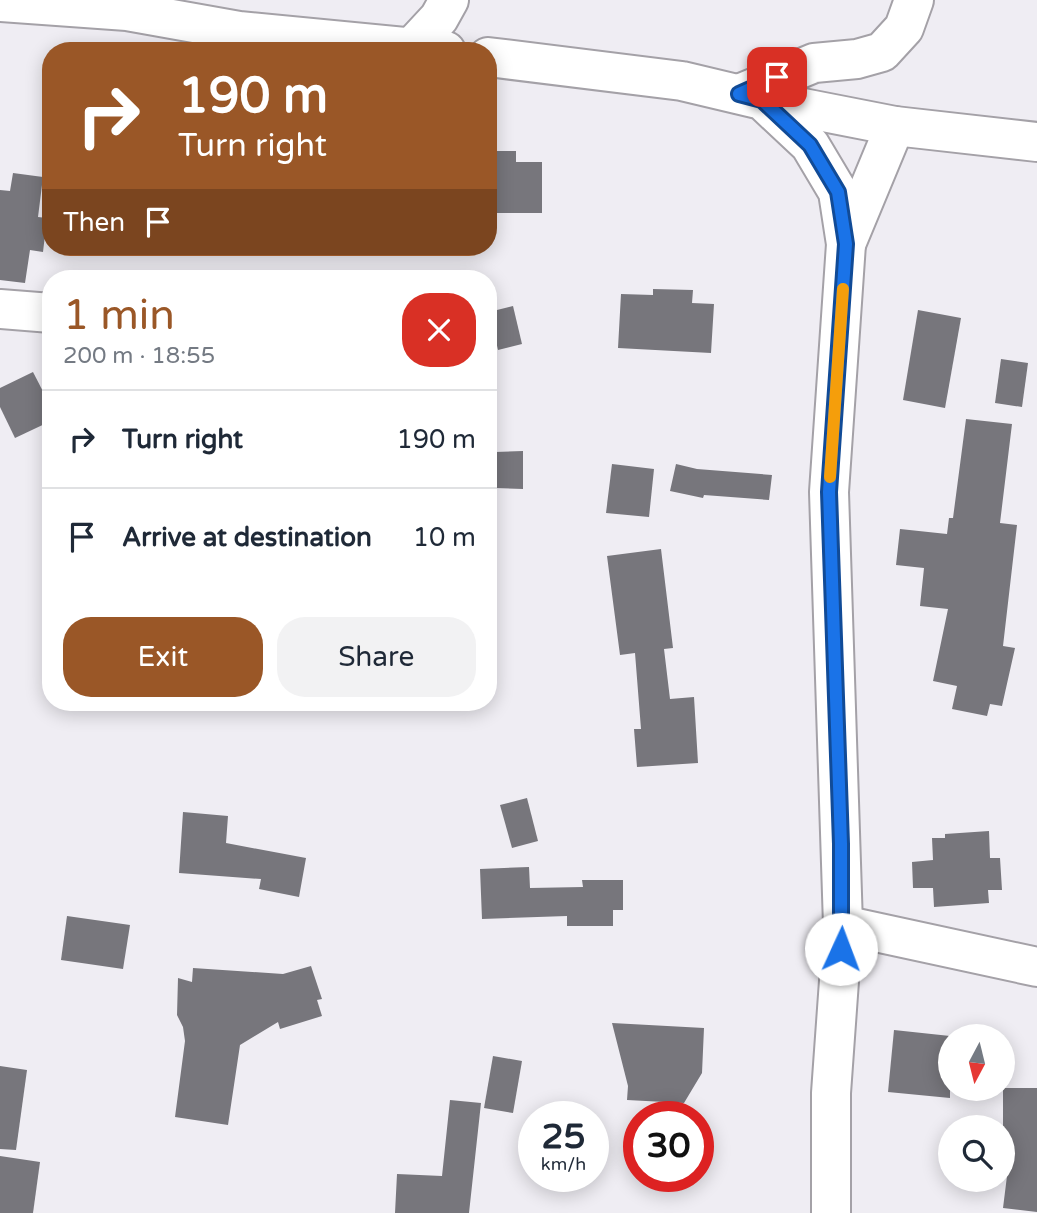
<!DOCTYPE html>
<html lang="en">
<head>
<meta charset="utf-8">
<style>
  body { margin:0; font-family:"Varela Round",sans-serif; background:#f2f2f3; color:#1f2937; height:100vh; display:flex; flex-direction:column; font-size:26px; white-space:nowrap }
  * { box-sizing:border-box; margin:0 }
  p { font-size:23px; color:#747a83 }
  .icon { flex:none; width:38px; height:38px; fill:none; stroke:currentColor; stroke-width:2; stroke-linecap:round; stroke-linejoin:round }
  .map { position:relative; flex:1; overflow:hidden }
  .panel { position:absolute; left:42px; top:270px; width:455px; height:441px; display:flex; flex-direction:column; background:#fff; border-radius:28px; box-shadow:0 4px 18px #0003 }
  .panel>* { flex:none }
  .banner { position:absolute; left:42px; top:42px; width:455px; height:214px; border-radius:28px; box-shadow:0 4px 18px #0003; background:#9a5727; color:#fff; overflow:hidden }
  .needle { width:46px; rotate:187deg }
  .fabs { position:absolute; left:938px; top:1024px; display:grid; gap:14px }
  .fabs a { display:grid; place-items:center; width:77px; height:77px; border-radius:50%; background:#fff; box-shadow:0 4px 18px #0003; font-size:35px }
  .speed { position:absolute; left:518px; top:1101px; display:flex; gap:14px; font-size:35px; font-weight:700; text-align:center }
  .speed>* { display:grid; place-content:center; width:91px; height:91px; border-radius:50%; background:#fff; box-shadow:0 4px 18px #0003; line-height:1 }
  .speed small { font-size:18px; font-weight:400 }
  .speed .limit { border:10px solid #d22; background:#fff; color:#111 }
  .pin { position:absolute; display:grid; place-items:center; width:60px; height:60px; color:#fff; margin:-30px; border-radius:14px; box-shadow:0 4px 10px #0006 }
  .me { position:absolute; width:77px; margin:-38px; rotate:2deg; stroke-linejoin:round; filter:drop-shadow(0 0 5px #0008) }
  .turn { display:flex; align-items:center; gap:24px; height:147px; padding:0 21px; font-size:32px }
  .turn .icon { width:91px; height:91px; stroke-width:2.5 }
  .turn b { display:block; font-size:49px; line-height:60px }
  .then { display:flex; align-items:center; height:66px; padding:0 21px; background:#0003; gap:14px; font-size:26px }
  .round { display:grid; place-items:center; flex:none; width:74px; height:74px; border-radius:28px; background:#f2f2f3 }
  .headline { display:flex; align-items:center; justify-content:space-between; height:119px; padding:0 21px }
  h1 { font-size:42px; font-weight:600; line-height:52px; color:#9a5727 }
  .action { display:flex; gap:14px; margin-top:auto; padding:14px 21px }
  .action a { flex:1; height:80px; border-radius:28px; background:#9a5727; color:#fff; font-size:28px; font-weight:600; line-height:80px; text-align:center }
  .action a+a { background:#f2f2f3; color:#1f2937 }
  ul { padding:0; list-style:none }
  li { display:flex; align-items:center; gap:21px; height:98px; padding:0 21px; border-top:2px solid #e0e1e3 }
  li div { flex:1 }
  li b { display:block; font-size:26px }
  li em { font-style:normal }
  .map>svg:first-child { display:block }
  .building { fill:#77767c }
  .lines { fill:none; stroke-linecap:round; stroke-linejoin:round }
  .minor-casing { stroke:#a4a1a7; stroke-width:42 }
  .minor { stroke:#fff; stroke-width:38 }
  .route-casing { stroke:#114b97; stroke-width:18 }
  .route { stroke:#1a73e8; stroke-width:12 }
  .slow { stroke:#f59e0b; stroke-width:12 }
</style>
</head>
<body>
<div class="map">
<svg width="1037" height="1213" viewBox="0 0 1037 1213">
  <rect width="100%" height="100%" fill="#efedf3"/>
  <g class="building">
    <polygon points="488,151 516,151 516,162 542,162 542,213 488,213"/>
    <polygon points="13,173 43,177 38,217 47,218 43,252 30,250 25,283 0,280 0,190 10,191"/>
    <polygon points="653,289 693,290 692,303 714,304 711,353 618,348 621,294 653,295"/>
    <polygon points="513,306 522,344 498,350 489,312"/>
    <polygon points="918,310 961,318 945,408 903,400"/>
    <polygon points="1001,359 1028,363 1022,407 995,403"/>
    <polygon points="33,372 51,407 51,421 15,438 0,407 0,388"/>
    <polygon points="966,419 1012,424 1000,523 1017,525 1003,646 1015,648 1002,706 990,704 987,716 952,709 957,686 933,681 948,609 920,606 924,568 896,565 900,529 947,534 949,518 953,518"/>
    <polygon points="523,451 523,489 495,488 495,452"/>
    <polygon points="612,464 654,469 649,517 606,513"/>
    <polygon points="676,464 697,469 772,475 769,500 704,495 703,498 670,491"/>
    <polygon points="661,549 673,648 664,649 670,699 694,697 698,763 637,767 634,729 641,729 635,653 620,655 607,556"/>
    <polygon points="527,798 538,841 512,848 500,805"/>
    <polygon points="183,812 228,816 226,843 306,858 299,897 259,889 261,879 179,873"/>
    <polygon points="989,831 990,858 1000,858 1002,890 988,890 989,903 934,907 933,888 913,888 912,862 933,860 932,838 945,838 945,834"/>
    <polygon points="529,867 530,888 583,887 582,880 623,880 623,910 613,910 613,926 567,926 567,916 482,919 480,869"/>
    <polygon points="67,916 130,925 123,969 61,960"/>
    <polygon points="311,966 322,999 317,1000 322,1016 280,1029 278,1022 240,1045 228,1125 175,1117 185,1041 183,1027 177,1015 178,978 192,982 193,968 283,974"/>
    <polygon points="612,1023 704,1028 702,1073 684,1103 627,1100 628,1086"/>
    <polygon points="894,1030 950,1036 950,1098 888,1092"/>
    <polygon points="493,1056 522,1061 513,1113 484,1108"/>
    <polygon points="0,1066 27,1070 16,1150 0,1149"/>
    <polygon points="1003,1088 1037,1088 1037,1212 1003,1208 1007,1176 1003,1175"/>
    <polygon points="450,1100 481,1103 469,1213 395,1213 397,1174 442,1176"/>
    <polygon points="0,1156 40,1162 33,1213 0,1213"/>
  </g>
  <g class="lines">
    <g class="minor-casing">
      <g id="minor">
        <polyline points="0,2 127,11 239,31 446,51"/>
        <polyline points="413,46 439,18 449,0"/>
        <polyline points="488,57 682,81 762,100 810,145 838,192 846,244 829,492 843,925 831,1093 831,1213"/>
        <polyline points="739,94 814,63 857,59 882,52 904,28 914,0"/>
        <polyline points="762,100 895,126 1037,142"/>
        <polyline points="846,244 895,126"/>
        <polyline points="0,309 51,313"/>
        <polyline points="843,925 1037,967"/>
      </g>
    </g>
    <use href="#minor" class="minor"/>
  </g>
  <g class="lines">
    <g class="route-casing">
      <polyline id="route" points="777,77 739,94 762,100 810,145 838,192 846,244 829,492 841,844 841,949"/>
    </g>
    <use href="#route" class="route"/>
    <polyline class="slow" points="830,477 843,289"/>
  </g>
</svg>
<div class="fabs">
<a><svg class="needle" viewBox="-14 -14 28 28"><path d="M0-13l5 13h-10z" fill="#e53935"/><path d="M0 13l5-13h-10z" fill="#747a83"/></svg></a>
<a><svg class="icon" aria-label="search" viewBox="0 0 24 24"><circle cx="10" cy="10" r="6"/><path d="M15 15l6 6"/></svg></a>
</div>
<div class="speed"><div>25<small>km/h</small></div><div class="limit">30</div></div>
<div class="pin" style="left:777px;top:77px;background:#d93025"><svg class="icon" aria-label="arrive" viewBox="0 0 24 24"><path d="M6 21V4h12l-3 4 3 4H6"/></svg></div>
<svg class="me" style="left:841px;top:949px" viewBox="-20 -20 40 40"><circle r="19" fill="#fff"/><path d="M0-13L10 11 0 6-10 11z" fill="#1a73e8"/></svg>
<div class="banner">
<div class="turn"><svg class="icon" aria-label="right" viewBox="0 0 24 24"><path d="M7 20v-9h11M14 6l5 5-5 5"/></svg><div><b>190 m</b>Turn right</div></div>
<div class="then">Then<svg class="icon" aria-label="arrive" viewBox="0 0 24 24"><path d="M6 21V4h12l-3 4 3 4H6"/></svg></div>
</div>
<section class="panel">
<div class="headline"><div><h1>1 min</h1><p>200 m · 18:55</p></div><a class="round" style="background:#d93025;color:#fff"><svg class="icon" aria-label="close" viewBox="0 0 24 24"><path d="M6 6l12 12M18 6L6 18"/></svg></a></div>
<ul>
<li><svg class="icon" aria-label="right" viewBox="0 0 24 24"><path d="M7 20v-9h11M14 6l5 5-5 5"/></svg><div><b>Turn right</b></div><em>190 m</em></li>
<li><svg class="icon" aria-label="arrive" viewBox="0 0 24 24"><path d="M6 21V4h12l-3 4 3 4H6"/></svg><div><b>Arrive at destination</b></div><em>10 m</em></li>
</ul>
<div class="action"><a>Exit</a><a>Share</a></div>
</section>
</div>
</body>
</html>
